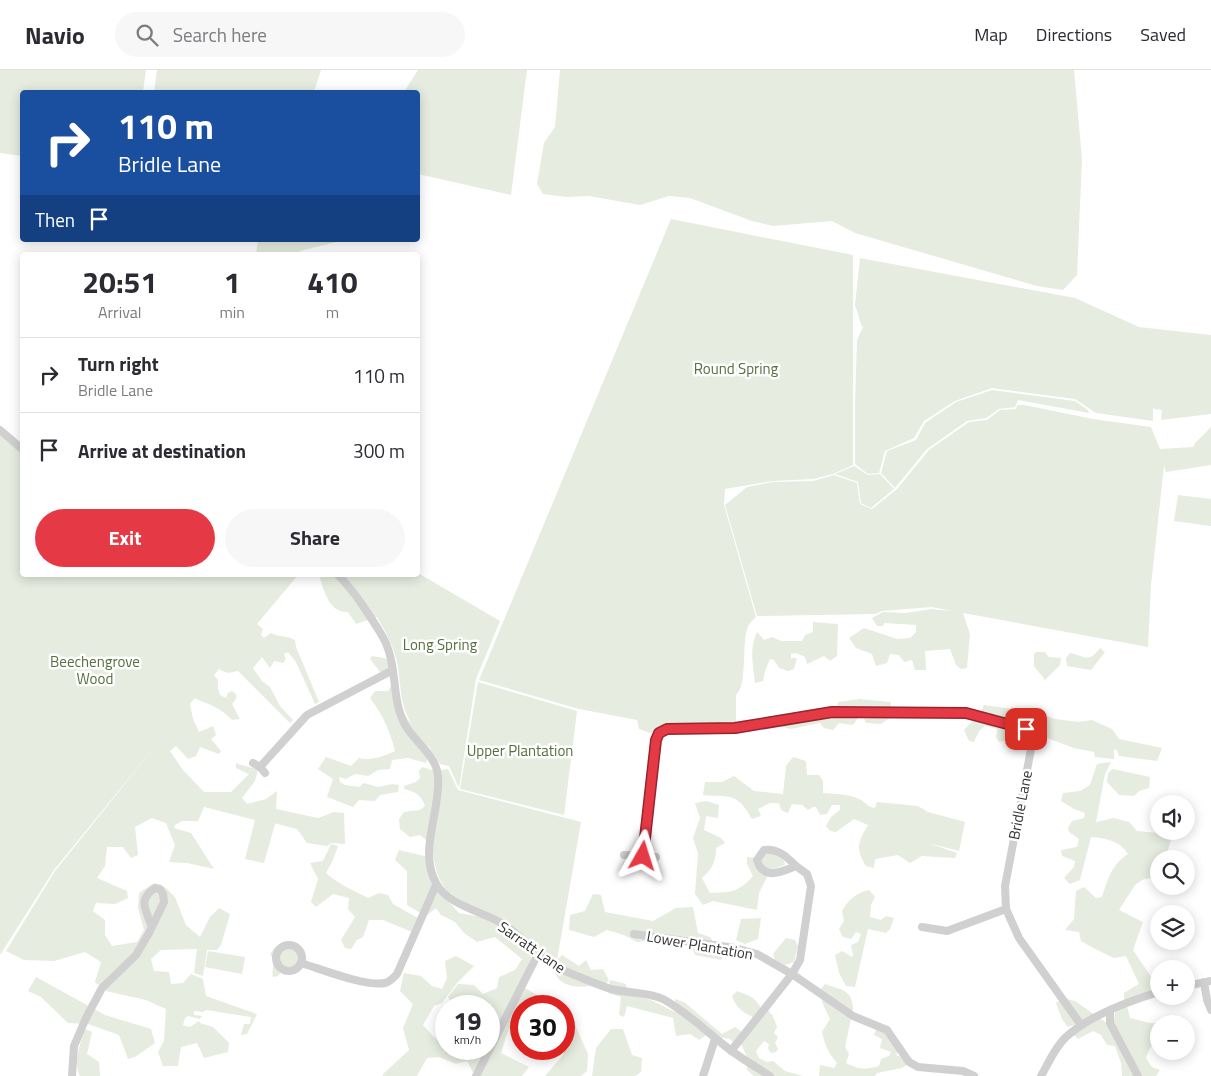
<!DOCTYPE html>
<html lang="en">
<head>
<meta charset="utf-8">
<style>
  body { margin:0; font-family:"Titillium Web",sans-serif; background:#f7f7f7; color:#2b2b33; height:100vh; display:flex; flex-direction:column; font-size:19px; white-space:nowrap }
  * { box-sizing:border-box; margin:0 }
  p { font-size:16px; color:#7c7c81 }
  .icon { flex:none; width:28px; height:28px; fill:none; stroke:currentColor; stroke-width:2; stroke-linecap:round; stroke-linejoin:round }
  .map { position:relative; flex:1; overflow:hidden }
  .details { position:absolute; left:20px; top:182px; width:400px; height:325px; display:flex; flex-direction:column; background:#fff; border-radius:5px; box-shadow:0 2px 12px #0003 }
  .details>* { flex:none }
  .guide { position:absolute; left:20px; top:20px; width:400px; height:152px; border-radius:5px; box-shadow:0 2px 12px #0003; background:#1a4fa0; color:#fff; overflow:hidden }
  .buttons { position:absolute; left:1150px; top:725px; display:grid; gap:10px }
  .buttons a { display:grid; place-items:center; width:45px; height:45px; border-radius:50%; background:#fff; box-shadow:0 2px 12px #0003; font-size:25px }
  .speed { position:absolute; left:435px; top:925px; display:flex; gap:10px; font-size:25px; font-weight:700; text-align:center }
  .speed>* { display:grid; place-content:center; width:65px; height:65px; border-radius:50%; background:#fff; box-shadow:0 2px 12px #0003; line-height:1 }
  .speed small { font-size:12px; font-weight:400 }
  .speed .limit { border:8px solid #d22; background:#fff; color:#111 }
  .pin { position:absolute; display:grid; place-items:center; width:42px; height:42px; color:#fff; margin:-21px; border-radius:10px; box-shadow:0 2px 8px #0006 }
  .me { position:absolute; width:55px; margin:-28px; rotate:6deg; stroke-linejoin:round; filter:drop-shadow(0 0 4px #0008) }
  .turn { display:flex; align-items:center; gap:18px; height:105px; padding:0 15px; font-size:22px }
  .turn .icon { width:65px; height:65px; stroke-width:2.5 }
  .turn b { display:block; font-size:35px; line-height:42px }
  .then { display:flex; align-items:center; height:48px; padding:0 15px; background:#0003; gap:10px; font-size:19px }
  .eta { display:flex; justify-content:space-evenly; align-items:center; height:85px; text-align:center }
  .eta b { font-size:30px; font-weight:700; line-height:35px }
  .primary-button { display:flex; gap:10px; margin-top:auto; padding:10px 15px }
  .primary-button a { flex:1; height:58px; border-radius:30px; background:#e63946; color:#fff; font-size:20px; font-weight:700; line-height:58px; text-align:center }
  .primary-button a+a { background:#f7f7f7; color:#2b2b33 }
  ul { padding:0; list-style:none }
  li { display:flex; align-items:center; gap:15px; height:75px; padding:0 15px; border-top:1px solid #e1e1e2 }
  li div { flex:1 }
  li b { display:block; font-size:19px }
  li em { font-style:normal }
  header { display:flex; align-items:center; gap:30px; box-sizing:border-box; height:70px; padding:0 25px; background:#fff; border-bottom:1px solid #e1e1e2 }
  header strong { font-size:24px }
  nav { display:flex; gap:28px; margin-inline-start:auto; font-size:18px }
  .search { width:350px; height:45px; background:#f7f7f7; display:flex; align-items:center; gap:12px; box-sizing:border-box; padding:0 18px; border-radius:28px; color:#7c7c81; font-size:19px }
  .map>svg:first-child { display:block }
  .green { fill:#e6ecdf }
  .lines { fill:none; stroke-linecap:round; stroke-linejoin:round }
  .minor { stroke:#d0d0d0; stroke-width:8 }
  .route-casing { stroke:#96252e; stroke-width:12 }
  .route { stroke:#e63946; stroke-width:9 }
  .labels { text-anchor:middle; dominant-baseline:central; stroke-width:5; stroke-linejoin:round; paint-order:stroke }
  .park-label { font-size:15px; fill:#56703f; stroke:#fff }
  .street-label { font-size:15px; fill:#333; stroke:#fff }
</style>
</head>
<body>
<header>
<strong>Navio</strong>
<div class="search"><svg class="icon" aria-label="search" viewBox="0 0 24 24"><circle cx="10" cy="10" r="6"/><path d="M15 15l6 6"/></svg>Search here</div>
<nav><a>Map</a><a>Directions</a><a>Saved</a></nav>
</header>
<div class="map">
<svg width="1211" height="1006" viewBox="0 0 1211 1006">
  <rect width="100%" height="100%" fill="#fff"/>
  <g class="green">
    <polygon points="0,0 146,0 143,22 22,22 22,86 0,83"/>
    <polygon points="157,0 321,0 314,22 154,22"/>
    <polygon points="418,0 527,0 511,125 418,104 418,22 404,22"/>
    <polygon points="560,0 1074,0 1082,89 1077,205 1063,220 1037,216 855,163 832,151 773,156 752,151 690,128 669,126 640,135 589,126 566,127 543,124 537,114 544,73 555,57"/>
    <path d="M671 149 853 185V395L833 404 813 409 773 411 725 419 724 435 756 547C754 549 750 553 748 556 741 573 748 615 736 625V655L734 657H719L714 655 698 661 687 655H676L673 661 663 664 657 660 650 663 639 659 637 650 579 639 479 610Z"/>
    <polygon points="258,170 344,170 300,181 299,185 256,185"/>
    <polygon points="860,188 1075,228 1139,257 1211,265 1211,344 1161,350 1162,340 1154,339 1153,337 1153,351 1096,343 1075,329 992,318 955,331 924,351 914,368 885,381 879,403 868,404 855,394 855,334 857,270 863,257 866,255 862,257 855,235"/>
    <polygon points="992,320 1075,331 1088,340 1089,343 1018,330 1015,337 999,339 986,348 967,351 927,379 895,418 881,403 887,381 916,370 925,353 956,332"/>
    <polygon points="1017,335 1024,335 1093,349 1151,357 1160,379 1193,377 1196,372 1211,357 1211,395 1166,402 1160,382 1164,396 1151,515 1148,577 963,543 970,564 967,598 961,599 956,595 950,579 925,581 926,600 915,600 912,590 904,592 899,585 890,584 887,593 876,596 872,584 856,578 849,568 864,558 897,569 910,568 916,562 916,555 884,553 883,556 877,556 872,548 883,542 906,543 931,539 952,541 932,537 882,541 875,544 757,546 725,435 747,417 773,412 813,411 834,405 857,413 860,434 872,439 897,419 929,380 969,352 987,350 1000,340 1016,339"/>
    <path d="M0 357 22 376V505H298L257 554 263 559 261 565 264 568 271 563C279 567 288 566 295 570L296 577 319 632 315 634 296 592 288 582 284 584 286 589 283 593 274 591 270 598 262 587 253 598 262 611 270 617 280 636 293 650 290 653 238 601 228 603 220 600V598L214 605 218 610V618L220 625 226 628 228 623 232 621 236 624V629L232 634 240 649 232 650C220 637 211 636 195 628L190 634 193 649 199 662 213 656 216 665 211 669 221 681 219 684 200 677 196 686 188 689 176 676 170 681 183 700 204 722H231L249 704 236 698V693C244 697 250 696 258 700L255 711 242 728 247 734 266 729 277 721 276 739 318 748 334 742 344 743 345 774 331 773 327 776 307 773 297 759 273 753 275 754 264 793 245 789 255 750 204 737 198 751H182L175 755 174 758 191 763 214 799 187 793 169 792 175 775 166 753 152 748 135 757 138 785 131 788 123 777H107L105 796 97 808 127 821 128 828 115 834 96 833 93 841 105 850V865L112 876 137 872 144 860 138 838 139 823 154 813 166 818 175 827 186 855 200 867 210 847 219 838 230 844 221 875 217 880H207L203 906 194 903 197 879 161 880 151 889 154 901 169 902 171 914 183 913 191 904 203 909 206 926 257 944 247 964 241 965 244 954H250L251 947 206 940 203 942 194 941V945L202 946 200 949 188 946 185 948 183 955 190 957 199 951 200 953 213 957 229 973 228 982 204 988 197 973 181 977 178 996H163L158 982 164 971 166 939 146 930 106 921 95 912 101 892 85 882 54 891 24 890 6 881 55 801 164 665 54 800 0 885Z"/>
    <polygon points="854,396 868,405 880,404 894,419 871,438 861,433 858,412 835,404"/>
    <polygon points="1178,425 1211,429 1211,456 1174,451"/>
    <path d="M418 503 500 551 476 609 459 718 449 696 440 694 430 678 420 668 430 680 426 693 408 688 392 690 390 699 378 700 368 706 355 704 346 709 339 707 340 712 345 715 359 717 364 713 378 717 392 714 399 715 398 722 380 725 375 731 359 730 353 737 327 727 333 709 318 699 326 687 351 696 359 688C372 691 384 686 395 681 390 661 383 645 370 628L375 621H388L393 612 391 605 381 603 370 589 372 586 384 588 395 594C397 612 398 640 411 653 400 635 401 617 398 597 395 578 386 563 377 547L356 554 348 542C330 543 324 522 320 508L322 505H418Z"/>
    <path d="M813 552 838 554 837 586 830 591 824 586 807 594 805 587 796 583 791 584V588H797L794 599 788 601 779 598 774 590 770 589 765 601 763 611 755 613C753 595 749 578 757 562L764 570 772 567 781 571H802L805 565 813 562Z"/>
    <path d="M1100 578 1105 582 1091 600 1067 596 1066 588 1070 583C1086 587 1089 593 1100 578Z"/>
    <polygon points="1036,582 1045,582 1049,587 1061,588 1060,595 1045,610 1034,596 1034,584"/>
    <polygon points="478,612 577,641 564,745 460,719"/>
    <polygon points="859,629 891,632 891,647 881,654 866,653 863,647 858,648 853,655 839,653 833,660 824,658 820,653 791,659 778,656 786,647 835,645 838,632"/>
    <path d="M984 635 1019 640 1023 649C1018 663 1014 670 999 672L996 667 997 659 985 656 979 661 974 672 969 671 964 660 980 644Z"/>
    <polygon points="1039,644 1056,649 1078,652 1092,650 1112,659 1119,669 1162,678 1157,691 1119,686 1117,680 1114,680 1114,689 1095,687 1094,682 1074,678 1047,668 1041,674 1037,674 1027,657 1029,645"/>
    <path d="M793 687 806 691 807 705H819L823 711V723C835 724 851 724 861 730 867 734 868 737 875 738L877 732 918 736 928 742 965 752 959 781 928 773 957 783 955 788 922 786 910 793 898 785 875 789 874 798 866 796C855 778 858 772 868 755L854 749 836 762 830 761 826 756 831 747 840 740V735H832L827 744 820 745 816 737H813L808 740 802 735 792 734 788 743 781 740 779 733H770L758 739 761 746 752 749C736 721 731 728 703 725L705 712H722L734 706 754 721 783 724 786 696Z"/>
    <path d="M1111 692 1105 704 1096 752 1114 748 1129 752 1137 761 1167 764 1171 770 1166 787 1159 789V807L1144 809 1135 815 1119 840 1143 852 1133 880 1154 911 1159 915V926L1145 928 1134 934 1129 935 1124 930V923L1139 914 1126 886 1114 888 1095 879 1081 871 1079 862 1065 860 1074 849 1076 821 1084 817 1096 828 1102 827C1108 809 1111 795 1128 784 1120 771 1106 768 1091 767L1080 810 1070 814 1064 808 1074 797 1075 791 1062 786 1061 780 1077 777 1079 769 1069 762 1068 758 1072 751 1084 748 1085 743 1074 739 1061 731 1063 723 1080 721 1090 715 1097 694Z"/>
    <path d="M422 697 432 700 439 706 435 760 441 728V700L448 699 458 720 581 752 557 890 562 885 579 896 586 890 591 900 603 899 609 910 606 914C592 916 568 921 558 908 555 905 554 900 552 896L556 892 447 821C436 807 434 793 432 775L420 765 410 767 400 759 399 749 404 742 420 740 425 736C421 724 415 722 404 719V716L416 712 420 708 419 701Z"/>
    <polygon points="1113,699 1150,707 1149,718 1139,721 1134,726 1119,725 1107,712 1108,703"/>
    <path d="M707 731 719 735 718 748 706 746 704 760 721 768 725 773 716 778C716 792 712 799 702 808L710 823C731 822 738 823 753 806L747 794V787L756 788 760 796V803L767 807 759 823 757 840 713 831 703 835 695 824 698 783 693 768 700 748 695 733Z"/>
    <path d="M331 774 338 776 332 792 326 803C338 814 353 820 368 828L379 823 388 825 393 834 423 851 417 864 383 850H369L363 867 357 870 351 879 345 878 341 870 355 847 348 839 349 828 333 824 316 837 311 832 318 809 310 793 323 791Z"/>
    <polygon points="399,780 428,787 439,821 459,843 482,847 500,856 533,883 520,915 537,925 532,936 521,936 521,968 509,958 501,983 529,997 522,1006 475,1006 467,991 456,994 439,987 427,988 417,1006 383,1006 383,1004 409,980 403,958 413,934 400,921 404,903 421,906 432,916 442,919 447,908 445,891 456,886 474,896 457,913 442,933 434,936 423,955 434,967 441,972 446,971 446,979 468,979 472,981 474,979 489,979 489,936 452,936 448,927 458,914 474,915 483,924 497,918 499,907 515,900 522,889 495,867 477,872 464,863 455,852 441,845 436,838 426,846 407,835 407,801 395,790"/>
    <path d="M767 783C774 783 785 787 785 795L770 800 763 797 761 791 764 785Z"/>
    <path d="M869 820 875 827 871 835 870 847 881 850 886 846 894 848 890 859 886 863 868 859 855 917 846 916 839 903 835 885 842 881 852 887 853 885 851 875 858 872 861 864 856 862 851 869 843 867 839 859 844 851 842 841C848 830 856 823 869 820Z"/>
    <polygon points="593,824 601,825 605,842 653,851 676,838 693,837 698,863 710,867 717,878 727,880 721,890 695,885 691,874 659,870 637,872 624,865 607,860 594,867 569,860 570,845 585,841"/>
    <polygon points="761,848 758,869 745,874 736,870 741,849"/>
    <polygon points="786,868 795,870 798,876 794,892 785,895 775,890 773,884"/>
    <path d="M276 876C289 880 304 874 297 896L291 899 284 898 278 906 273 907C271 897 277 894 270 884Z"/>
    <polygon points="208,881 245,887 242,904 205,897"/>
    <polygon points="36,907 105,945 151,959 155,973 135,987 128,989 119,965 88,954 68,953 41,927 28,921"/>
    <polygon points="610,910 626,914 628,924 651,930 675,942 675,929 684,932 722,964 735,957 743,963 735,974 730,969 706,965 699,970 690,964 676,966 673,948 627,936 624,947 619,945 621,927 608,923"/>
    <path d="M825 914C841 920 853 919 853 940L847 945 851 949 845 977 849 984 846 993C860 1000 863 1000 879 996L881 989 889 986 891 982 880 978 882 969 874 965 877 957 886 962 899 981 896 985 904 988 908 994 902 998 877 1003 875 1006H819L820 995 834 998 837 993C828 983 825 975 822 962L830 949 822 932 820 920Z"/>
    <path d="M737 921C750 926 757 928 762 941L756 948C744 944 736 938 732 926Z"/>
    <polygon points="1063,928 1075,931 1108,954 1114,952 1115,942 1127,936 1130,948 1150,953 1165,954 1159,954 1159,969 1150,978 1146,988 1152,997 1160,1000 1156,1006 1122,1006 1121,993 1115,976 1107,975 1101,965 1093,961 1078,969 1074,965 1082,952 1068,957 1062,949 1056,933"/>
    <polygon points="768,940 773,946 777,957 774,963 778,967 775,973 778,979 776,982 771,983 768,979 769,974 764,971 756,981 759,988 767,992 773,991 785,1001 803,1006 754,1006 747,1000 748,989 741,974"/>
    <polygon points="575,955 588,984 587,1001 581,1006 545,1006 564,984 557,979 564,979 564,961"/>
    <path d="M85 959 92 962 87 984 99 992 100 1006H80C73 992 80 974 85 959Z"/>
    <polygon points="611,959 623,959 632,985 642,988 641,1002 635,1006 592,1006 596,978"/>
  </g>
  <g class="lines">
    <g class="minor">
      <polyline points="0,360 22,379"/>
      <path d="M338 505C354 521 366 540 378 559 381 564 385 570 387 576 397 600 392 629 404 653 413 671 436 684 438 706 441 742 418 780 436 813 447 835 484 842 503 854 527 870 543 893 572 904 585 909 598 915 611 919 627 923 648 922 663 929 687 942 707 962 729 979 742 989 756 997 770 1006"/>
      <polyline points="253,693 260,697 265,703"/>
      <polyline points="260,697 307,645 393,600"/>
      <polyline points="624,785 656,787"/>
      <polyline points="643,786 656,670 659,663 667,659 735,659 832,642 966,643 1026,659 1030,665 1032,674 1005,816 1006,839 1019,868 1081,955"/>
      <polyline points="922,857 947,861 1006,839"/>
      <polyline points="634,864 735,878 757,884 792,904 853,946 887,960 909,992 918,997 963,1001 974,1006"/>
      <circle cx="289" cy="888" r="13"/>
      <path d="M301 893C321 899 366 917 385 913 390 912 393 908 397 904L436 815"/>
      <polyline points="1204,912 1207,930 1211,940"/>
      <polyline points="1186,916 1211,911"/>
      <polyline points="1110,941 1110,953 1138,1006"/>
      <path d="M731 981 792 904 800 890 811 816 807 804 796 796C781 802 763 811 757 790L764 780C778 778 787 787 796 796"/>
      <path d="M72 1006 74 976 86 948 102 918 136 885 149 863 164 832 163 824 160 819 155 818C137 830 146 840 152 857"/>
      <polyline points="476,1006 538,884"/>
      <polyline points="703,1006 715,969"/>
      <path d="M1041 1006C1048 994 1055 977 1066 967 1089 946 1129 931 1159 922"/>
    </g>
  </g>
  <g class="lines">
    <g class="route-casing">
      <polyline id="route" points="643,786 656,670 659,663 667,659 735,658 832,642 966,643 1026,659"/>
    </g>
    <use href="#route" class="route"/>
  </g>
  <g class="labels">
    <g class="park-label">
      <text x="736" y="298">Round Spring</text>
      <text x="440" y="574">Long Spring</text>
      <text x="95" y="591">Beechengrove<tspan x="95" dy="17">Wood</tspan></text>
      <text x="520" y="680">Upper Plantation</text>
    </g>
    <g class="street-label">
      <text transform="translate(1020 735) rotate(-79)">Bridle Lane</text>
      <text transform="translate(700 875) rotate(10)">Lower Plantation</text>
      <text transform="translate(532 877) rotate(35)">Sarratt Lane</text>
    </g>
  </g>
</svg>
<div class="buttons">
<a><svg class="icon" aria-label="sound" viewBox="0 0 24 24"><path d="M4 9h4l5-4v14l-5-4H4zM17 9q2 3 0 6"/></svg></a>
<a><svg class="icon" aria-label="search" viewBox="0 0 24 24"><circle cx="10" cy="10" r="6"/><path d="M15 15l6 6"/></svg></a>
<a><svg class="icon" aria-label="layers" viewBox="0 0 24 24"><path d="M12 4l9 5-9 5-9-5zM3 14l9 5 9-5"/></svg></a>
<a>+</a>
<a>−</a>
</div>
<div class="speed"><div>19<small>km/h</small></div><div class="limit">30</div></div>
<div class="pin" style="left:1026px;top:659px;background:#d93025"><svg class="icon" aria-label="arrive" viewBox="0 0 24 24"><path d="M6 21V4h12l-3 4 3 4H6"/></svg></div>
<svg class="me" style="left:643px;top:786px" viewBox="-20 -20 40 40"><path d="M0-17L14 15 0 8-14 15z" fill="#e63946" stroke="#fff" stroke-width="4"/></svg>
<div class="guide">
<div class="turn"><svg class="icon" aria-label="right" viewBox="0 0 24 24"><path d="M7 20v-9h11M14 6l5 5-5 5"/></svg><div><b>110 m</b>Bridle Lane</div></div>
<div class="then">Then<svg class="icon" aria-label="arrive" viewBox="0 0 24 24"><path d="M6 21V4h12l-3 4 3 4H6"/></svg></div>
</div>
<section class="details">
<div class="eta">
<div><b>20:51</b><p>Arrival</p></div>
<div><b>1</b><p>min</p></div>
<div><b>410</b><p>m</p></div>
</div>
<ul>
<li><svg class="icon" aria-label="right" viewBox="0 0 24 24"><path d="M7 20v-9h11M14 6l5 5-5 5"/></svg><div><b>Turn right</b><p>Bridle Lane</p></div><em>110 m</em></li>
<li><svg class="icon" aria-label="arrive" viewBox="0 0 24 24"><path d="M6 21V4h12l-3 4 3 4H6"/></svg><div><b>Arrive at destination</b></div><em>300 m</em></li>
</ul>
<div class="primary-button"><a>Exit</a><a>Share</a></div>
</section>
</div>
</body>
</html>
